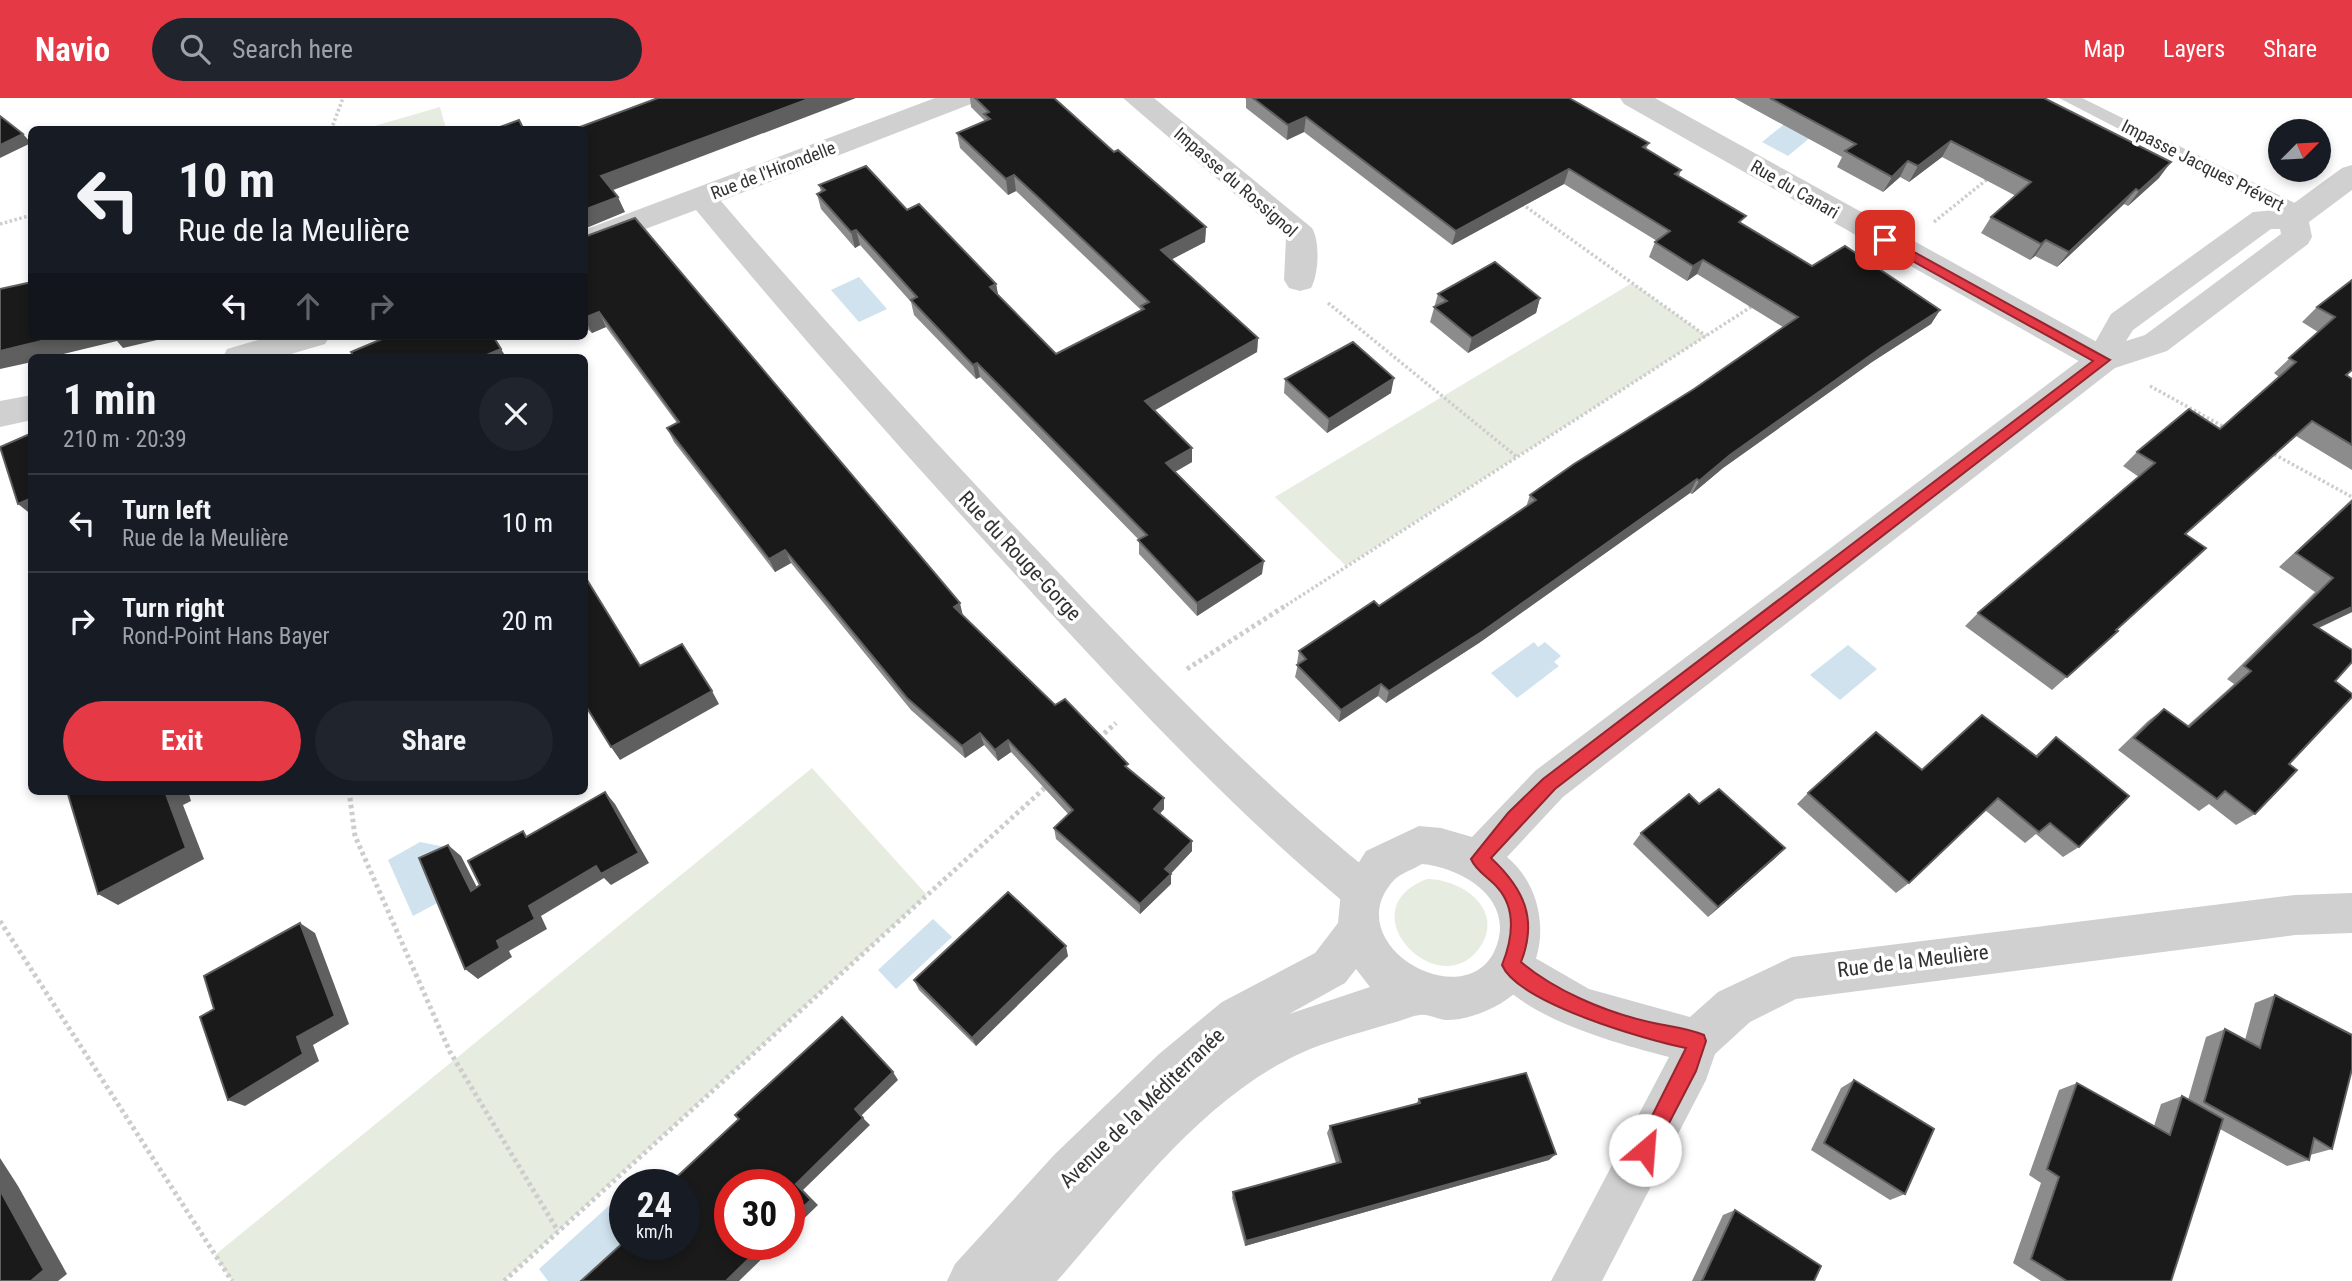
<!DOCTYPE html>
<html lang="en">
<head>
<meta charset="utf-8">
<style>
  body { margin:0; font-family:"Roboto Condensed",sans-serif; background:#20242c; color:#f1f3f6; height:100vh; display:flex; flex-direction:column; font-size:26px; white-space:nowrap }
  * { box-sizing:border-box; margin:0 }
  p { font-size:23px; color:#9ea1a6 }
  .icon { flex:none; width:38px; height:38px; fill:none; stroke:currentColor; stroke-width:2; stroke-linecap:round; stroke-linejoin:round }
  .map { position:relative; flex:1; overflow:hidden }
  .sheet { position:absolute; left:28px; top:256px; width:560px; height:441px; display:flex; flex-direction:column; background:#171b24; border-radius:10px; box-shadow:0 4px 10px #0003 }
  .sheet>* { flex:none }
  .hud { position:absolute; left:28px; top:28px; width:560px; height:214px; border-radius:10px; box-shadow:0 4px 10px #0003; background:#171b24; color:#f1f3f6; overflow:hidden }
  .needle { width:46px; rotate:66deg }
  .fabs { position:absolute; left:2268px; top:21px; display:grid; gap:14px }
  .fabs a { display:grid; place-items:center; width:63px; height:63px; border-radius:50%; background:#171b24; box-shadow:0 4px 10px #0003; font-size:35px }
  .speed { position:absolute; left:609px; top:1071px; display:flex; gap:14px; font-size:35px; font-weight:700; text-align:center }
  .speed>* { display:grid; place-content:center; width:91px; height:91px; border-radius:50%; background:#171b24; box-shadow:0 4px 10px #0003; line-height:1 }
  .speed small { font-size:18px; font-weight:400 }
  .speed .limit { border:10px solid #d22; background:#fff; color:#111 }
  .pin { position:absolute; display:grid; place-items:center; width:60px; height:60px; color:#fff; margin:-30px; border-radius:14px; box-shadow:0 4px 10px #0006 }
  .me { position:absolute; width:77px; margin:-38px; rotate:27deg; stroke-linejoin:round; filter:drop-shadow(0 0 5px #0008) }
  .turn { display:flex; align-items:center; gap:24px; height:147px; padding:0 35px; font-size:32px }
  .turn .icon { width:91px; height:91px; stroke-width:2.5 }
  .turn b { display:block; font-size:49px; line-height:60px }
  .lanes { display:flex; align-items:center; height:66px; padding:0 35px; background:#0003; justify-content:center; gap:35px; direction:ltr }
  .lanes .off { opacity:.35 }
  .round { display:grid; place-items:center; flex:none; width:74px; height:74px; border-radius:37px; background:#20242c }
  .head { display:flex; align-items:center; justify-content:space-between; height:119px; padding:0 35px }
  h1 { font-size:42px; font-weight:700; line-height:52px }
  .button { display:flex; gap:14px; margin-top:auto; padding:14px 35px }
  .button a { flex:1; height:80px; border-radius:42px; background:#e63946; color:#fff; font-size:28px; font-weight:700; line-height:80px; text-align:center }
  .button a+a { background:#20242c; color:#f1f3f6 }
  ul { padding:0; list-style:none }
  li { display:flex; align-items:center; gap:21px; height:98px; padding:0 35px; border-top:2px solid #363941 }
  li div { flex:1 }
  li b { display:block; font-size:26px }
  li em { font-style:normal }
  header { display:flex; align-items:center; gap:42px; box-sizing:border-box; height:98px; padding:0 35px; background:#e63946; color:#fff }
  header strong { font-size:33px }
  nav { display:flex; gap:38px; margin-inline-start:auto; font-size:24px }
  .search { width:490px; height:63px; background:#20242c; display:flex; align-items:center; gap:18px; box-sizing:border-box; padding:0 24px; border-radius:38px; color:#9ea1a6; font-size:26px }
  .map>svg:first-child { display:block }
  .green { fill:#e6ecdf }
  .water { fill:#cfe2ee }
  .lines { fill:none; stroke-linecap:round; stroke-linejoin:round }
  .path-far1 { stroke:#cdcdcd; stroke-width:3.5; stroke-dasharray:2.5 2.5; stroke-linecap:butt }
  .path { stroke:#cdcdcd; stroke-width:5; stroke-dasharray:3.5 3.5; stroke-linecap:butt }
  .service { fill:#d0d0d0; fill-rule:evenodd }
  .minor { fill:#d0d0d0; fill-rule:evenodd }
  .tertiary { fill:#d0d0d0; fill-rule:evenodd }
  .wall { fill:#8c8c8c }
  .shaded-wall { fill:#5f5f5f }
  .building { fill:#1a1a1a; stroke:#5f5f5f; stroke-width:2 }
  .route { fill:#e63946; stroke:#96252e; stroke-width:2 }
  .labels { text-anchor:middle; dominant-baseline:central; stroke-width:7; stroke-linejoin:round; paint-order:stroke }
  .far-street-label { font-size:18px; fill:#333; stroke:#fff }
  .street-label { font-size:21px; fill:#333; stroke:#fff }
</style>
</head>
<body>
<header>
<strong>Navio</strong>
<div class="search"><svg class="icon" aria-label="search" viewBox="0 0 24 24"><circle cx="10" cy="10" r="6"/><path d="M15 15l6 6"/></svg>Search here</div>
<nav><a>Map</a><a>Layers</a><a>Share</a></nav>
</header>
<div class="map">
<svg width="2352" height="1183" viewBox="0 0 2352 1183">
  <rect width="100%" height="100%" fill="#fff"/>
  <g class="green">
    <polygon points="440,9 446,31 364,31"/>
    <polygon points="1632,185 1706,238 1346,468 1275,399"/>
    <polygon points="812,670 927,797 503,1183 232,1183 215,1157"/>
    <path d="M1427 781C1464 781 1508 815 1477 853 1435 904 1347 811 1427 781Z"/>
  </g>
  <g class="water">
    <polygon points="1792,20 1818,33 1788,58 1762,44"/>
    <polygon points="859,179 887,211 859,224 831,192"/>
    <polygon points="1534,544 1538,549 1545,544 1561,558 1554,564 1559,568 1517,600 1491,575"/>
    <polygon points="1848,547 1877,571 1840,602 1810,577"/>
    <polygon points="420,744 445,749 441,803 413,818 388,762"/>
    <polygon points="933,821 952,839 896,891 878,872"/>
    <polygon points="612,1105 625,1120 625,1146 583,1183 548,1183 539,1171"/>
  </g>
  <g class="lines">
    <g class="path-far1">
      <polyline points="331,32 343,0"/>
      <polyline points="1522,106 1706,238"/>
      <polyline points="1934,124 1990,79"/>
      <polyline points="0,126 32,117"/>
      <polyline points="1328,205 1517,359"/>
      <polyline points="2150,288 2226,330"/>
      <polyline points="2270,354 2352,399"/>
      <polyline points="1282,510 1754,207"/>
    </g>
    <g class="path">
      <polyline points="1187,571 1285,508"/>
      <polyline points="1099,640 1116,625"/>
      <polyline points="349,693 355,738 450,954 558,1133"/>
      <polyline points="0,823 232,1183"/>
      <polyline points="504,1183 1049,686"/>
    </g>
    <polygon class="service" points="2059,0 2082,0 2307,111 2310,116 2307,121 2293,121"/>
    <g class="minor">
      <path d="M935 0H975L971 6 721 103C830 230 943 354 1059 475 1161 582 1262 687 1377 779L1383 793 1377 807 1362 813 1347 807C1234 713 1134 606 1035 498 919 372 805 244 696 112L584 154V132Z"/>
      <path d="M1123 0H1154L1312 130C1320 143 1319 176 1311 190L1300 193 1289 190 1284 182 1286 140Z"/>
      <polygon points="1620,0 1655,0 2115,254 2119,262 2115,270 2103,274 2091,270 1624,6"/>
      <polygon points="272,238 330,238 325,246 281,259 223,259 227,251"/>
      <polygon points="32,297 32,322 0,329 0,303"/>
      <path d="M2352 795V835L2295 837 1796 901 1750 924 1715 956 1706 982 1602 1183H1551L1669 959C1619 946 1511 918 1489 867L1496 852 1511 846 1589 891 1690 919 1718 894 1792 859 2295 797Z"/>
    </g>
    <path class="tertiary" d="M2352 67V92L2309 124 2312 139 2308 146 2167 253 2115 270 1563 699 1507 759C1546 791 1552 855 1518 892 1502 909 1468 923 1445 922 1437 921 1428 916 1420 917 1410 918 1399 924 1389 926 1359 935 1327 943 1299 956 1199 1003 1128 1103 1057 1183H947L955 1166 1054 1057 1159 956 1222 904 1315 855 1338 825 1341 793 1366 753 1419 728 1441 730 1472 739 1535 673 2089 255 2111 216 2253 114 2286 111 2342 70ZM2271 131H2280L2281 136 2145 237 2126 243 2133 232ZM1422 766C1465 770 1518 804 1494 854 1462 918 1336 845 1394 782 1401 775 1414 771 1422 766ZM1356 871 1370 889 1289 916 1345 885Z"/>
  </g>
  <g class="wall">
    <polygon points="970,0 1054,0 1114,54 1206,129 1205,144 1172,161 1258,240 1257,254 1154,312 1192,350 1192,364 1175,374 1262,476 1197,518 1139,456 1139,442 980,279 976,281 914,217 911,204 860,147 855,150 821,111 817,96 821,94 819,87 907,112 996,186 998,198 1056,256 1141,212 1016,93 1008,97 960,50 957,35 985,23 971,9"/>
    <polygon points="1245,0 1569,0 1649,45 1646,51 1681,72 1679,78 1743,126 1812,168 1940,212 1931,226 1872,264 1723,370 1692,396 1690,395 1479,545 1386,605 1378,598 1339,624 1295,579 1298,566 1297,565 1299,553 1379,508 1526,409 1530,397 1694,291 1783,229 1697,176 1687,183 1649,159 1655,144 1657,143 1564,86 1452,147 1304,34 1287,42 1246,10 1246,1"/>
    <polygon points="1734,0 2044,0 2159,80 2128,108 2124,106 2057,169 2035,158 2030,162 1981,135 1991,119 2016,98 1942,59 1909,84 1900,79 1883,94 1837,69 1842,59"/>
    <polygon points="584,139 963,518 1055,607 1128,671 1164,711 1160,716 1192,753 1170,776 1171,786 1140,816 1056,741 1054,730 1069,717 1011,654 998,663 984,647 965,660 911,612 791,465 775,474 674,344 667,330 677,325 606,229 592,235 584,228"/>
    <polygon points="2352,182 2348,279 2352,281 2352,372 2296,338 2186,436 2116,532 2118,533 2052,592 1965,528 1978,515 2139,379 2123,368 2137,354 2220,331 2279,279 2274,275 2318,234 2302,224 2317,209"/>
    <polygon points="1438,196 1540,200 1536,215 1468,255 1430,224"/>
    <polygon points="1285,281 1391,295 1327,335 1284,295"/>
    <polygon points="2352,401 2352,514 2319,530 2335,583 2289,666 2255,716 2236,727 2209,706 2199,713 2118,652 2148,623 2164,611 2187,628 2234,586 2227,581 2315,494 2279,469"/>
    <polygon points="2056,639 2079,749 2063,759 2036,736 2025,745 1985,712 1909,785 1896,795 1797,706 1808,695 1922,672 2035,658"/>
    <polygon points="1699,706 1785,750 1774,761 1708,819 1633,746 1641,735"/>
    <polygon points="1068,858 976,948 919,892 914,882"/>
    <polygon points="2275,897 2332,1051 2310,1057 2309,1062 2287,1068 2220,1031 2171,1183 2041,1183 2013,1165 2041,1085 2029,1077 2059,992 2077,985 2154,1028 2161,1006 2182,998 2188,1002 2206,939 2225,931 2245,942 2255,905"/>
    <polygon points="1854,982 1905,1096 1890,1102 1811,1052 1841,990"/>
    <polygon points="1419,1001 1549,1062 1245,1148 1232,1100 1233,1094 1336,1065 1327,1035 1330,1028 1416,1006"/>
    <polygon points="1735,1112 1814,1183 1692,1183 1723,1117"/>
  </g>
  <g class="shaded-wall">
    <polygon points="811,0 856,0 608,94 601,78"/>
    <polygon points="1306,19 1304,34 1287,42 1288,27"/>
    <polygon points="23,36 31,45 0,60 0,47"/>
    <polygon points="1951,43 1942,59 1909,84 1918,68"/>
    <polygon points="1908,63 1900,79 1883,94 1892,79"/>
    <polygon points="2171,64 2159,80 2128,108 2139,93"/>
    <polygon points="1569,71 1564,86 1452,147 1456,133"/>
    <polygon points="1014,77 1016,93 1008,97 1006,81"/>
    <polygon points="2136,91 2124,106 2057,169 2069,154"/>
    <polygon points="618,99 625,114 584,131 584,112"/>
    <polygon points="1206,129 1205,144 1161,167 1161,152"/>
    <polygon points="856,132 860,147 855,150 851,134"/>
    <polygon points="2046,142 2035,158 2030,162 2041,146"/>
    <polygon points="1703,162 1697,176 1687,183 1693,168"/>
    <polygon points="996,186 999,201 990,189"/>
    <polygon points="1540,200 1536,215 1468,255 1472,240"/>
    <polygon points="1940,212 1931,226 1872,264 1723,370 1692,396 1699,383 1730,357 1881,250"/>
    <polygon points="599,214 606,229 592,235 584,220"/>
    <polygon points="62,238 174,238 123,250 117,243 51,259 32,259 32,264 0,271 0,253"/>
    <polygon points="1258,240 1257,254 1145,318 1145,303"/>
    <polygon points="501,251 506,259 482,259"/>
    <polygon points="977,265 980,279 976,281 973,267"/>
    <polygon points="1394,280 1391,295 1327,335 1329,321"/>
    <polygon points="1192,350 1192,364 1166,379 1166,365"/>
    <polygon points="1697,381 1690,395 1479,545 1386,605 1389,593"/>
    <polygon points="32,400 32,417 18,406"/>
    <polygon points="785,452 791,465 775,474 769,461"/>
    <polygon points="1264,463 1262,476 1197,518 1197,505"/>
    <polygon points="960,505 963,518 954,509"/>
    <polygon points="2352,509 2352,514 2296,540 2314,527"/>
    <polygon points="1381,586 1378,598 1339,624 1341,612"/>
    <polygon points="712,593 719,606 620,662 611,649"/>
    <polygon points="980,635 984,647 965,660 962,648"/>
    <polygon points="1008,642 1011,654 998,663 995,652"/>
    <polygon points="170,693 188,693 191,703 183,707 204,761 118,807 98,796 166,696"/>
    <polygon points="605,694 615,706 649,765 611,787 604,780 541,818 547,831 509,853 512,859 478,881 465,871 529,808"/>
    <polygon points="1164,700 1164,711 1154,721 1154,711"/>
    <polygon points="1192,743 1192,753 1166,781 1165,771"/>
    <polygon points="448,747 461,758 484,803 471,793"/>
    <polygon points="1785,750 1774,761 1708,819 1718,809"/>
    <polygon points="1171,776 1171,786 1140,816 1140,806"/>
    <polygon points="300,825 315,835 349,926 313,947 319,963 245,1008 228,1002 297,939"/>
    <polygon points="1066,848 1068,858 976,948 972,940"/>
    <polygon points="893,974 898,982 861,1018 855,1011"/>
    <polygon points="863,1020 870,1027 803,1092 818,1107 789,1135 789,1122 796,1086"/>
    <polygon points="1556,1056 1549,1062 1245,1148 1246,1143"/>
    <polygon points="0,1060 18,1088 67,1176 58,1183 31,1183 0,1092"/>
    <polygon points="764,1146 777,1146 739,1183 726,1183"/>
  </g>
  <g class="building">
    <polygon points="658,0 811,0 601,78 618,99 584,112 584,32 572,32"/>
    <polygon points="975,0 1054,0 1114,54 1118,52 1206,129 1161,152 1258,240 1145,303 1192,350 1166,365 1264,463 1197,505 1138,442 1147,437 977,265 973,267 911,202 917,199 856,132 851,134 817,96 825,92 819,87 866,68 907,112 919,106 996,186 990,189 1056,256 1144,211 1141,208 1149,204 1040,101 1014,77 1006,81 957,35 990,21 984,16 989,14"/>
    <polygon points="1253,0 1569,0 1649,45 1643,49 1681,72 1675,76 1746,118 1739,124 1812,168 1845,148 1940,212 1881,250 1730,357 1699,383 1697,381 1483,533 1389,593 1381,586 1341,612 1297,567 1306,561 1299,553 1374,503 1379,508 1536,402 1530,397 1574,366 1694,291 1798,219 1703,162 1693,168 1655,144 1670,133 1569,71 1456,133 1306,19 1288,27"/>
    <polygon points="1770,0 2044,0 2171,64 2139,93 2136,91 2069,154 2046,142 2041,146 1991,119 2031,84 1951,43 1918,68 1908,63 1892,79 1845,53 1856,46"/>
    <polygon points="0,18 23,36 0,47"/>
    <polygon points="519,22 524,32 492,32"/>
    <polygon points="635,120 960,505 954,509 1055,607 1065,601 1128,666 1125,668 1164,700 1154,711 1192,743 1165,771 1171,776 1140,806 1054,730 1073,712 1008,642 995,652 980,635 962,648 907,600 785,452 769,461 667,330 679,324 599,214 584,220 584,139"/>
    <polygon points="1495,164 1540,200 1472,240 1434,209 1447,203 1438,196"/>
    <polygon points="2352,182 2352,272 2346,277 2352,281 2352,347 2312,323 2185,436 2206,450 2116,532 2118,533 2067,579 1978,515 2155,365 2137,354 2189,311 2220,331 2296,264 2289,260 2335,219 2317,209"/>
    <polygon points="32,184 32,238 62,238 0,253 0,191"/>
    <polygon points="389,238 493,238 501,251 482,259 354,259 351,254"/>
    <polygon points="1353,244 1394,280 1329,321 1285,281"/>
    <polygon points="32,335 32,400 18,406 0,349"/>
    <polygon points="2352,403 2352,509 2314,527 2352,552 2352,564 2335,583 2352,596 2352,599 2289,666 2297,672 2255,716 2225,693 2217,701 2134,640 2164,611 2189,629 2251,573 2244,568 2333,480 2296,455"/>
    <polygon points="584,477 640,568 682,546 712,593 611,649 584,605"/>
    <polygon points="1982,617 2037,659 2056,639 2129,698 2079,749 2050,725 2039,734 1998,700 1909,785 1808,695 1876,634 1922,672"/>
    <polygon points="1719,691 1785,750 1718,809 1641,735 1689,696 1699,706"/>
    <polygon points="67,693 170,693 166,696 186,750 98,796"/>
    <polygon points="605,694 639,755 601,776 596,768 529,808 535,821 497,843 500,850 465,871 419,760 448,747 471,793 480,787 468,763 523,733 526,739"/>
    <polygon points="1008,794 1066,848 972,940 914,882"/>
    <polygon points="300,825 335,918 297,939 303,956 228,1002 200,919 214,911 204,878"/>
    <polygon points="2275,897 2352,937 2352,971 2332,1051 2314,1040 2309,1062 2204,1004 2225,931 2260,950"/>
    <polygon points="842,919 893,974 855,1011 863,1020 796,1086 811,1102 789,1122 789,1087 730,1087 730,1146 764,1146 726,1183 581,1183 625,1143 625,1146 684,1146 684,1087 668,1087 739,1021 735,1017"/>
    <polygon points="1526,975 1556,1056 1246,1143 1233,1094 1341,1064 1330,1028 1420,1005 1419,1001"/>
    <polygon points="1854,982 1934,1031 1905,1096 1824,1045"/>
    <polygon points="2077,985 2170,1037 2182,998 2223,1021 2171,1183 2067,1183 2031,1161 2059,1079 2047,1071"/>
    <polygon points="0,1092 44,1172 31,1183 0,1183"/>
    <polygon points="1735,1112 1821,1168 1814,1183 1702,1183"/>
  </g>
  <path class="route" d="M1885 138 2110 262 1555 691 1491 760C1524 791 1538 821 1521 864 1554 892 1603 913 1645 923 1664 928 1685 929 1704 937L1706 943 1696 973 1652 1058 1645 1061 1638 1058 1635 1052 1686 950C1646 942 1518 905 1502 867 1512 842 1517 811 1497 789 1489 780 1476 773 1471 761L1508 715 1543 681 2093 263 1880 145V139Z"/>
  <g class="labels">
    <g class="far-street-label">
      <text transform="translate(2203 67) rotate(27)">Impasse Jacques Prévert</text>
      <text transform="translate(773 72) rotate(-21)">Rue de l'Hirondelle</text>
      <text transform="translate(1236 84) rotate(41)">Impasse du Rossignol</text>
      <text transform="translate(1795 91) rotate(30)">Rue du Canari</text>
    </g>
    <g class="street-label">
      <text transform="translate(1020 458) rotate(47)">Rue du Rouge-Gorge</text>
      <text transform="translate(1913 863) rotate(-7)">Rue de la Meulière</text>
      <text transform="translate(1142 1010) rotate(-44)">Avenue de la Méditerranée</text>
    </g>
  </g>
</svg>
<div class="fabs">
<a><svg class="needle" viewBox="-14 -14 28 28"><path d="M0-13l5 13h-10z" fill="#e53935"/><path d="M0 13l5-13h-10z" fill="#9ea1a6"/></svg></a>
</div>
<div class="speed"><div>24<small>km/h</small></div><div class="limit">30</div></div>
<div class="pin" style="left:1885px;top:142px;background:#d93025"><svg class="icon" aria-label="arrive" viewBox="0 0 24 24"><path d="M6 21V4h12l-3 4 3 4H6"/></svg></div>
<svg class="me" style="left:1645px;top:1052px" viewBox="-20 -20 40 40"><circle r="19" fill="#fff"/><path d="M0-13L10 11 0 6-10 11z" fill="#e63946"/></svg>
<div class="hud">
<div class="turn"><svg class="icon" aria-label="left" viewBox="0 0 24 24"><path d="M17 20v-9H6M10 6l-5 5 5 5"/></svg><div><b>10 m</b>Rue de la Meulière</div></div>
<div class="lanes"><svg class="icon" aria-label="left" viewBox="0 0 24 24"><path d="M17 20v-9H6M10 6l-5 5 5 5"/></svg><svg class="icon off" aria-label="ahead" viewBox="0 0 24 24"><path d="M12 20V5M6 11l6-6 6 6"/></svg><svg class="icon off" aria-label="right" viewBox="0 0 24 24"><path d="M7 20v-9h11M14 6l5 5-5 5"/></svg></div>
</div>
<section class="sheet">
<div class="head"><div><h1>1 min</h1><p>210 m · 20:39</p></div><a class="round"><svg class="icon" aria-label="close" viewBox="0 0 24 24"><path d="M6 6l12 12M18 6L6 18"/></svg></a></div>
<ul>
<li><svg class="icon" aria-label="left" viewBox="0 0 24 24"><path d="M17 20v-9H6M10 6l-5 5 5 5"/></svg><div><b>Turn left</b><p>Rue de la Meulière</p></div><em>10 m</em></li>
<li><svg class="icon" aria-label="right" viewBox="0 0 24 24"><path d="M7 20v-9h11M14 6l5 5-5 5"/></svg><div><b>Turn right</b><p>Rond-Point Hans Bayer</p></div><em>20 m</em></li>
</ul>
<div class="button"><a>Exit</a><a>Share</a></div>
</section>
</div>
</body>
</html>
